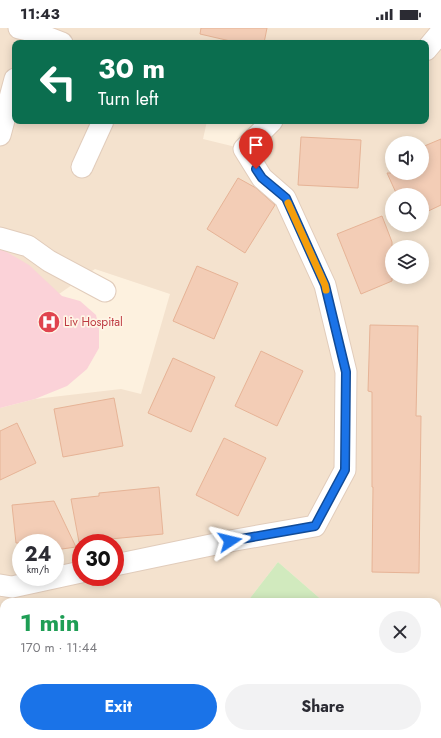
<!DOCTYPE html>
<html lang="en">
<head>
<meta charset="utf-8">
<style>
  body { margin:0; font-family:Jost,sans-serif; background:#f2f2f3; color:#2b2b33; height:100vh; display:flex; flex-direction:column; font-size:15px; white-space:nowrap }
  * { box-sizing:border-box; margin:0 }
  p { font-size:13px; color:#7c7c81 }
  .icon { flex:none; width:22px; height:22px; fill:none; stroke:currentColor; stroke-width:2; stroke-linecap:round; stroke-linejoin:round }
  .map { position:relative; flex:1; overflow:hidden }
  .details { position:absolute; left:0px; top:570px; width:441px; height:140px; display:flex; flex-direction:column; background:#fff; border-radius:12px 12px 0 0; box-shadow:0 2px 10px #0003 }
  .details>* { flex:none }
  .top-card { position:absolute; left:12px; top:12px; width:417px; height:84px; border-radius:8px; box-shadow:0 2px 10px #0003; background:#0b6e4f; color:#fff; overflow:hidden }
  .controls { position:absolute; left:385px; top:108px; display:grid; gap:8px }
  .controls a { display:grid; place-items:center; width:44px; height:44px; border-radius:50%; background:#fff; box-shadow:0 2px 10px #0003; font-size:20px }
  .speed { position:absolute; left:12px; top:506px; display:flex; gap:8px; font-size:20px; font-weight:700; text-align:center }
  .speed>* { display:grid; place-content:center; width:52px; height:52px; border-radius:50%; background:#fff; box-shadow:0 2px 10px #0003; line-height:1 }
  .speed small { font-size:10px; font-weight:400 }
  .speed .limit { border:6px solid #d22; background:#fff; color:#111 }
  .pin { position:absolute; display:grid; place-items:center; width:34px; height:34px; color:#fff; margin:-41px -17px; border-radius:50% 50% 50% 0; rotate:-45deg; box-shadow:0 0 4px #0007 }
  .pin .icon { rotate:45deg }
  .me { position:absolute; width:44px; margin:-22px; rotate:80deg; stroke-linejoin:round; filter:drop-shadow(0 0 3px #0008) }
  .turn { display:flex; align-items:center; gap:14px; height:84px; padding:0 20px; font-size:18px }
  .turn .icon { width:52px; height:52px; stroke-width:2.5 }
  .turn b { display:block; font-size:28px; line-height:34px }
  .round { display:grid; place-items:center; flex:none; width:42px; height:42px; border-radius:21px; background:#f2f2f3 }
  .summary { display:flex; align-items:center; justify-content:space-between; height:68px; padding:0 20px }
  h1 { font-size:24px; font-weight:700; line-height:30px; color:#1e9e55 }
  .cta { display:flex; gap:8px; margin-top:auto; padding:8px 20px }
  .cta a { flex:1; height:46px; border-radius:24px; background:#1a73e8; color:#fff; font-size:16px; font-weight:700; line-height:46px; text-align:center }
  .cta a+a { background:#f2f2f3; color:#2b2b33 }
  .status { display:flex; justify-content:space-between; align-items:center; height:28px; padding:0 20px; background:#fff; direction:ltr }
  .status svg { height:11px; fill:currentColor }
  .map>svg:first-child { display:block }
  .residential { fill:#f4e2ce; fill-rule:evenodd }
  .medical { fill:#fbd2d8 }
  .green { fill:#d1eabe }
  .building { fill:#f3cdb6; stroke:#e6b396 }
  .lines { fill:none; stroke-linecap:round; stroke-linejoin:round }
  .service-casing { stroke:#e1ccbb; stroke-width:13 }
  .minor-casing { stroke:#e1ccbb; stroke-width:23 }
  .path { stroke:#d7b09a; stroke-width:2.5; stroke-dasharray:1 3; stroke-linecap:butt }
  .service { stroke:#fff; stroke-width:11 }
  .minor { stroke:#fff; stroke-width:21 }
  .route-casing { stroke:#114b97; stroke-width:10 }
  .route { stroke:#1a73e8; stroke-width:7 }
  .slow { stroke:#f59e0b; stroke-width:7 }
  .labels { text-anchor:middle; dominant-baseline:central; stroke-width:3.5; stroke-linejoin:round; paint-order:stroke }
  .health-label { font-size:12px; fill:#be3a42; stroke:#fff5e6; text-anchor:start }
</style>
</head>
<body>
<div class="status"><b>11:43</b><svg viewBox="0 0 49 12"><path d="M0 12V9h3v3zM5 12V6h3v6zM10 12V3h3v9zM15 12V0h3v12zM26 1h20v11H26zM47 4h2v5h-2z"/></svg></div>
<div class="map">
<svg width="441" height="710" viewBox="0 0 441 710">
  <rect width="100%" height="100%" fill="#fdf1df"/>
  <path class="residential" d="M0 0H441V579L437 578V574H419L415 573 411 574H324L278 534 247 574H4V706H231L230 710H0V380L35 371 121 361 141 366 170 266 95 241 0 307ZM15 15H426V93H264L244 121 203 111 207 93H15ZM392 115H422V145H392ZM392 167H422V197H392ZM392 219H422V249H392ZM21 515H55V549H21ZM81 515H115V549H81Z"/>
  <polygon class="medical" points="0,220 29,237 62,268 80,273 96,287 99,300 99,320 87,341 67,358 35,371 0,380"/>
  <g class="green">
    <polygon points="278,534 324,574 247,574"/>
    <polygon points="437,578 441,579 441,710 230,710 231,706 437,706"/>
  </g>
  <g class="building">
    <polygon points="201,0 267,0 264,15 239,15 200,6"/>
    <polygon points="301,109 361,112 358,160 298,157"/>
    <polygon points="441,111 441,177 422,186 422,167 397,167 387,145 422,145 422,119"/>
    <polygon points="238,150 256,160 275,177 245,225 207,201"/>
    <polygon points="382,188 392,214 392,253 361,266 337,206"/>
    <polygon points="197,238 238,255 214,311 173,293"/>
    <polygon points="370,297 418,298 416,388 421,388 419,545 372,544 373,459 372,459 372,364 368,363"/>
    <polygon points="261,323 303,343 277,398 235,378"/>
    <polygon points="173,330 215,349 191,404 148,385"/>
    <polygon points="114,370 123,418 63,429 54,381"/>
    <polygon points="17,395 36,435 0,452 0,403"/>
    <polygon points="224,410 266,430 238,488 196,467"/>
    <polygon points="159,459 163,506 79,514 71,471 99,468 99,465"/>
    <polygon points="54,473 76,519 55,522 55,515 16,515 12,477"/>
  </g>
  <g class="lines">
    <g class="service-casing">
      <g id="service">
        <polyline points="437,667 441,674"/>
        <polyline points="266,710 268,706"/>
      </g>
    </g>
    <g class="minor-casing">
      <g id="minor">
        <polyline points="19,0 28,2 62,15"/>
        <polyline points="426,22 441,4"/>
        <polyline points="0,107 15,51"/>
        <polyline points="82,139 103,93"/>
        <polyline points="0,210 28,218 49,233 105,263"/>
        <polyline points="115,537 230,513 315,498 345,442 346,344 325,257 285,170 262,150 244,121 272,93"/>
        <polyline points="0,557 12,559 81,544"/>
      </g>
    </g>
    <polyline class="path" points="437,621 441,618"/>
    <use href="#service" class="service"/>
    <use href="#minor" class="minor"/>
  </g>
  <g class="lines">
    <g class="route-casing">
      <polyline id="route" points="230,513 315,498 345,442 346,344 325,257 286,170 262,150 256,141"/>
    </g>
    <use href="#route" class="route"/>
    <polyline class="slow" points="288,175 325,257 326,262"/>
  </g>
  <defs>
    <g id="hospital-disc" transform="scale(1.15)"><circle r="9.5" fill="#e0444e" stroke="#fff5e6"/><path d="M-5-5h3v3.5h4V-5h3V5h-3V1.5h-4V5h-3Z" fill="#fff"/></g>
  </defs>
  <g fill-rule="evenodd">
    <use href="#hospital-disc" x="49" y="294"/>
  </g>
  <g class="labels">
    <g class="health-label">
      <text x="64" y="294">Liv Hospital</text>
    </g>
  </g>
</svg>
<div class="controls">
<a><svg class="icon" aria-label="sound" viewBox="0 0 24 24"><path d="M4 9h4l5-4v14l-5-4H4zM17 9q2 3 0 6"/></svg></a>
<a><svg class="icon" aria-label="search" viewBox="0 0 24 24"><circle cx="10" cy="10" r="6"/><path d="M15 15l6 6"/></svg></a>
<a><svg class="icon" aria-label="layers" viewBox="0 0 24 24"><path d="M12 4l9 5-9 5-9-5zM3 14l9 5 9-5"/></svg></a>
</div>
<div class="speed"><div>24<small>km/h</small></div><div class="limit">30</div></div>
<div class="pin" style="left:256px;top:141px;background:#d93025"><svg class="icon" aria-label="arrive" viewBox="0 0 24 24"><path d="M6 21V4h12l-3 4 3 4H6"/></svg></div>
<svg class="me" style="left:230px;top:513px" viewBox="-20 -20 40 40"><path d="M0-17L14 15 0 8-14 15z" fill="#1a73e8" stroke="#fff" stroke-width="4"/></svg>
<div class="top-card">
<div class="turn"><svg class="icon" aria-label="left" viewBox="0 0 24 24"><path d="M17 20v-9H6M10 6l-5 5 5 5"/></svg><div><b>30 m</b>Turn left</div></div>
</div>
<section class="details">
<div class="summary"><div><h1>1 min</h1><p>170 m · 11:44</p></div><a class="round"><svg class="icon" aria-label="close" viewBox="0 0 24 24"><path d="M6 6l12 12M18 6L6 18"/></svg></a></div>
<div class="cta"><a>Exit</a><a>Share</a></div>
</section>
</div>
</body>
</html>
